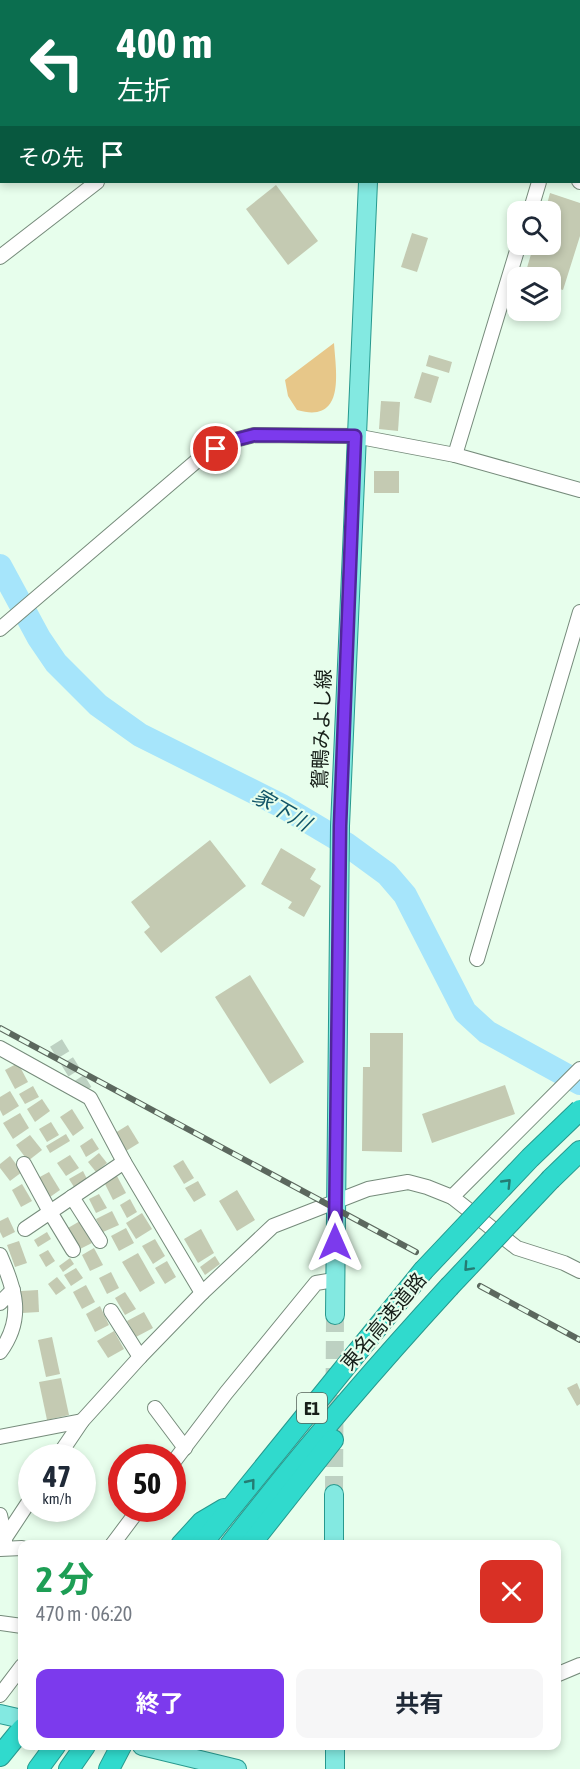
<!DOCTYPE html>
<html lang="ja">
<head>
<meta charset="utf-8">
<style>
  body { margin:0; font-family:"Asap Condensed","Noto Sans JP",sans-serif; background:#f6f6f7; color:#1f2937; height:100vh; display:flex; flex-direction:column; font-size:22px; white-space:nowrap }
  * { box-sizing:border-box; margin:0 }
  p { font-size:20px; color:#747a83 }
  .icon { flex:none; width:33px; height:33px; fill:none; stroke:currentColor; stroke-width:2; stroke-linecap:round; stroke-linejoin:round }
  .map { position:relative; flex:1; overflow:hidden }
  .sheet { position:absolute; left:18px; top:1540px; width:543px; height:210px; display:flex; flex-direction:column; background:#fff; border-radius:12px; box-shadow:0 3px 9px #0003 }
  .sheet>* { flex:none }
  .guide { position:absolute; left:0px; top:0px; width:580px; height:183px; box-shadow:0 3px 9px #0003; background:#0b6e4f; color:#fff; overflow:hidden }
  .controls { position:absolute; left:507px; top:201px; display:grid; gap:12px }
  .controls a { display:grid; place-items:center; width:54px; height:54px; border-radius:12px; background:#fff; box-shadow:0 3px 9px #0003; font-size:30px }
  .speed { position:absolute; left:18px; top:1444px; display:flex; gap:12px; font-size:30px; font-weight:700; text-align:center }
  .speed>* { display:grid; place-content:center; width:78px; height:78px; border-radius:50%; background:#fff; box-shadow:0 3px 9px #0003; line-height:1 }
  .speed small { font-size:15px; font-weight:400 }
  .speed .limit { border:9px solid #d22; background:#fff; color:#111 }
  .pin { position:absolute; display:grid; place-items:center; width:51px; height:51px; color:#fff; margin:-26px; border:3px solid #fff; border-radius:50%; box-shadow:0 2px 6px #0007 }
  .me { position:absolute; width:66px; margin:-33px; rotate:0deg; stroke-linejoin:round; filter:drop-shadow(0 0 4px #0008) }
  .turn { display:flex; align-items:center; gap:21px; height:126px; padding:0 18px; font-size:27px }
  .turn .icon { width:78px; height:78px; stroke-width:2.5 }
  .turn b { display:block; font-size:42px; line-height:51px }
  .then { display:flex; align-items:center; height:57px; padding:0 18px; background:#0003; gap:12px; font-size:22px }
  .round { display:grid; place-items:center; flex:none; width:63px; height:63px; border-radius:12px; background:#f6f6f7 }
  .summary { display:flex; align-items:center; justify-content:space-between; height:102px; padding:0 18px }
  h1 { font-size:36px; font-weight:700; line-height:45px; color:#1e9e55 }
  .cta { display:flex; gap:12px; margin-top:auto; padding:12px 18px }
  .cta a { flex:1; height:69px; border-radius:12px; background:#7c3aed; color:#fff; font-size:24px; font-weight:700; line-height:69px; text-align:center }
  .cta a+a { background:#f6f6f7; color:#1f2937 }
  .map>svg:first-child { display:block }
  .green { fill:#e7c789 }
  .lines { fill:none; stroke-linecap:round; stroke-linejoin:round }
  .river { stroke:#a6e5fb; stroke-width:24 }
  .building { fill:#c4cab2 }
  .minor-tunnel { stroke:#bdd1c2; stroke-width:14; stroke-dasharray:14 7; stroke-linecap:butt }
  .major-tunnel { stroke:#bdd1c2; stroke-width:18; stroke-dasharray:18 9; stroke-linecap:butt }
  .minor-casing { stroke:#768b7b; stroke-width:16 }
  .major-casing { stroke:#27998e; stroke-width:20 }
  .highway-casing { stroke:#27998e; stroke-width:22 }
  .minor { stroke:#fff; stroke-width:14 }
  .major { stroke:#83e9e1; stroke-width:18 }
  .highway { stroke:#30dacd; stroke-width:20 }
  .rail-casing { stroke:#5c685e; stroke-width:6 }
  .rail { stroke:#e7feec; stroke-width:4; stroke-dasharray:11; stroke-linecap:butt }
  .highway-bridge-casing { stroke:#27998e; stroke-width:22; stroke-linecap:butt }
  .highway-bridge { stroke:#30dacd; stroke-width:20 }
  .oneway { stroke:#247c73 }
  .route-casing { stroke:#51269a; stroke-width:15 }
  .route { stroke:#7c3aed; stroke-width:10 }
  .labels { text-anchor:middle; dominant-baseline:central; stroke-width:4.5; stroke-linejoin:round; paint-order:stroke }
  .shield { fill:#e7feec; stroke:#556258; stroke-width:1.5 }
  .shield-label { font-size:18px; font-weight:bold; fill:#171f19 }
  .street-label { font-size:20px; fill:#171f19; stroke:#e7feec }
  .water-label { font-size:21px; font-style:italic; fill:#135669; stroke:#e7feec }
</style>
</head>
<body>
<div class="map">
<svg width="580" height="1769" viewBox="0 0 580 1769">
  <rect width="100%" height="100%" fill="#e7feec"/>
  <path class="green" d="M334 343C336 373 346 424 297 410L288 396 285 380Z"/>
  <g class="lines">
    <polyline class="river" points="0,566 39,638 56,663 98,705 140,735 282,806 346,844 387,874 405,895 465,1012 487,1032 580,1083"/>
  </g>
  <g class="building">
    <polygon points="276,185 318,241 288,265 246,209"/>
    <polygon points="550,193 580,203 580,236 563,290 550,286 550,278 524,278 534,244 550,244 550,212 545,212"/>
    <polygon points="412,233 428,238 417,272 401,267"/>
    <polygon points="429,355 452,362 449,373 426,366"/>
    <polygon points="422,372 439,377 431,403 414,398"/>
    <polygon points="381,401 400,402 398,431 379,429"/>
    <rect x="374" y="471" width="25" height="22"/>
    <polygon points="210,840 246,886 161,953 144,932 150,927 131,902"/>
    <polygon points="281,848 316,869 310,879 321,886 304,917 288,908 292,902 261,884"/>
    <polygon points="250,975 304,1062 270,1084 215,997"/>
    <polygon points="370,1033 403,1033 402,1152 362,1151 363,1067 370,1067"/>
    <polygon points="18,1063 28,1082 15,1089 5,1070"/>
    <polygon points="505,1085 515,1114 432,1143 422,1114"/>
    <polygon points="33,1086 39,1097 25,1104 19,1094"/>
    <polygon points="10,1091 19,1106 3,1116 0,1110 0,1097"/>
    <polygon points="42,1099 50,1111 35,1122 27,1109"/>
    <polygon points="72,1109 84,1128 73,1136 60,1117"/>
    <polygon points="20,1113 29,1128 13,1139 3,1123"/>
    <polygon points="51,1122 59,1135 47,1142 39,1129"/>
    <polygon points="128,1125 139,1143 126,1151 115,1133"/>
    <polygon points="66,1134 70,1141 50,1153 46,1146"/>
    <polygon points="30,1135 42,1150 28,1161 16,1145"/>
    <polygon points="92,1138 99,1149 86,1157 80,1146"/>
    <polygon points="99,1153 107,1163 96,1172 88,1162"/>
    <polygon points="70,1155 79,1168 66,1176 57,1163"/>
    <polygon points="10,1156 22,1172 10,1181 0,1168 0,1164"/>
    <polygon points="183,1160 194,1178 184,1184 173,1166"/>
    <polygon points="83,1171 87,1179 74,1187 69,1179"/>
    <polygon points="49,1172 60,1190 50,1197 38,1178"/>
    <polygon points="117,1176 126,1193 113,1200 104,1182"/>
    <polygon points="198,1181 206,1195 194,1202 185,1188"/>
    <polygon points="22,1184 32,1201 21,1207 12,1190"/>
    <polygon points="237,1190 255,1220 237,1231 219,1201"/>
    <polygon points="99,1194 107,1208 96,1213 89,1199"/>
    <polygon points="130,1199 137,1212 127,1218 120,1205"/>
    <polygon points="112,1211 119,1225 103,1232 96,1219"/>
    <polygon points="142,1213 152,1229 136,1239 126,1223"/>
    <polygon points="8,1217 15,1232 3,1238 0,1232 0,1221"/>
    <polygon points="80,1221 92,1243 80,1249 68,1228"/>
    <polygon points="126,1228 134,1243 119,1251 111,1236"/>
    <polygon points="201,1229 214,1253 198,1263 184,1239"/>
    <polygon points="47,1232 51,1239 38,1247 34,1240"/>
    <polygon points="155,1239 165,1256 153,1264 142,1246"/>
    <polygon points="19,1241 27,1263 15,1267 7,1245"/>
    <polygon points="94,1248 103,1265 90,1271 82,1255"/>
    <polygon points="48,1250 55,1261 46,1267 39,1255"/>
    <polygon points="138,1253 155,1283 140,1292 122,1262"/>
    <polygon points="215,1256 220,1264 205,1275 200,1267"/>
    <polygon points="70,1258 74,1264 63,1272 59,1266"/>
    <polygon points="167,1261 176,1277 165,1284 155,1268"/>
    <polygon points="76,1268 83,1278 71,1286 64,1275"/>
    <polygon points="111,1272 119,1288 107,1294 99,1278"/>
    <polygon points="57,1277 66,1288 56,1295 48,1284"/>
    <polygon points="86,1285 95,1302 82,1309 73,1292"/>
    <polygon points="38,1290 39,1312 22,1313 21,1291"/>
    <polygon points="125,1292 136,1309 125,1315 115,1298"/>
    <polygon points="100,1306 109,1325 95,1332 86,1314"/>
    <polygon points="144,1312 153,1328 136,1337 127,1321"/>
    <polygon points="114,1331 124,1349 108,1358 97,1341"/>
    <polygon points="52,1337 60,1374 46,1377 38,1340"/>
    <polygon points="61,1378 69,1415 47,1420 39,1382"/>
    <polygon points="577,1383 580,1390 580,1404 577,1406 567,1388"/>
  </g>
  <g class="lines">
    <polyline class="minor-tunnel" points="56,1043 90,1098"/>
    <polyline class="major-tunnel" points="334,1494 335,1315"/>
    <g class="minor-casing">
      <g id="minor">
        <polyline points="141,0 141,2"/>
        <polyline points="310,2 312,0"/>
        <polyline points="401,2 401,0"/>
        <polyline points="568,2 568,0"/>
        <polyline points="579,163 580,163"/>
        <polyline points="579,181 580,182"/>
        <polyline points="530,212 539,182"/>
        <polyline points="0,257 97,182"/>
        <polyline points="455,455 519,244"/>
        <polyline points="0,629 200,458 231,441 254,435 355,436 455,455 580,490"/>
        <polyline points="477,959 580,612"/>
        <polyline points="0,1048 90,1098 124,1162 202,1293"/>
        <polyline points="24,1164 50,1212 73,1250"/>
        <polyline points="72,1197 100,1241"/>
        <polyline points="452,1197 517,1248 564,1263 580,1271"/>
        <polyline points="25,1229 124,1162"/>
        <path d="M0 1255C15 1290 25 1318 0 1352"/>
        <polyline points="0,1303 13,1290"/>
        <polyline points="111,1311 140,1357"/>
        <polyline points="155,1408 185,1448"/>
        <polyline points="0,1437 82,1421"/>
        <polyline points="57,1458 82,1421 140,1357 202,1293 273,1226 368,1189 408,1182 427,1187 452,1197 580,1069"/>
        <polyline points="172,1464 226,1393 316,1283 334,1280"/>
        <polyline points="116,1479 122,1477"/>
        <polyline points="0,1515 5,1538 5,1548"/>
        <polyline points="5,1538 32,1497"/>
        <polyline points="112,1545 139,1509"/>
        <polyline points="0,1549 22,1548"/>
        <polyline points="0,1623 22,1626"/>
        <polyline points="556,1675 580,1665"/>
        <polyline points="0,1695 22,1666"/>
      </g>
    </g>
    <g class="major-casing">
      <g id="major">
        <polyline points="366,0 366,2"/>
        <polyline points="0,84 2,84"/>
        <polyline points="335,1315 340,826 368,182"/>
        <polyline points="334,1545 334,1494"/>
        <polyline points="0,1714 22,1719"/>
        <polyline points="142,1746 237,1769"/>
        <polyline points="335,1746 335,1769"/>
      </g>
    </g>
    <g class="highway-casing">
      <g id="highway">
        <polyline points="551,1179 580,1151"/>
        <polyline points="181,1545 202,1522 224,1509"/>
        <polyline points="201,1545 423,1271"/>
        <path d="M230 1545C299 1456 373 1370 449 1287"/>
        <polyline points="250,1545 333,1440"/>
        <polyline points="0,1756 22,1729"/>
        <polyline points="38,1769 55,1746"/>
        <polyline points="69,1769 85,1746"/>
        <polyline points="109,1769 121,1746"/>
      </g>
    </g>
    <use href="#minor" class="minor"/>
    <use href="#major" class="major"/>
    <use href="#highway" class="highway"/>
    <g class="rail-casing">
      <g id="rail">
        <polyline points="0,1028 416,1252"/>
        <polyline points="480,1286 580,1340"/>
      </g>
    </g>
    <use href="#rail" class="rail"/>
    <g class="highway-bridge-casing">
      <g id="highway-bridge">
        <polyline points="423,1271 530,1158 580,1110"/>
        <polyline points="449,1287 551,1179"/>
      </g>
    </g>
    <use href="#highway-bridge" class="highway-bridge"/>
  </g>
  <defs><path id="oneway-chevron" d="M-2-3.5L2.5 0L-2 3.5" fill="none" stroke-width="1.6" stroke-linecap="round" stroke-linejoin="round" transform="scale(1.5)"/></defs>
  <g class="oneway">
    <use href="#oneway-chevron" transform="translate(507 1183) rotate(-46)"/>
    <use href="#oneway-chevron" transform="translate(468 1267) rotate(133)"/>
    <use href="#oneway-chevron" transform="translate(251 1483) rotate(-51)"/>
  </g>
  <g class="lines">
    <g class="route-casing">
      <polyline id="route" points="216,449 231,441 254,435 355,436 340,826 335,1242"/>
    </g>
    <use href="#route" class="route"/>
  </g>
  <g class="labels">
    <rect class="shield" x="297" y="1393" width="30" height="30" rx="4.5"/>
    <g class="shield-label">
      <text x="312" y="1408">E1</text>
    </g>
    <g class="street-label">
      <text transform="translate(321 729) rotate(-88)">鴛鴨みよし線</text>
      <text transform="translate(383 1321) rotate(-50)">東名高速道路</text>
    </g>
    <g class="water-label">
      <text transform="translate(282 809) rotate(30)">家下川</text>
    </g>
  </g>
</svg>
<div class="controls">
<a><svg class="icon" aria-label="search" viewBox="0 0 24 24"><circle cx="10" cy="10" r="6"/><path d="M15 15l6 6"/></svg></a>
<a><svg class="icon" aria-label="layers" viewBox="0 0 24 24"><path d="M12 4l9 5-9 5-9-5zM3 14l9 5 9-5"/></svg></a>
</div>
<div class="speed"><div>47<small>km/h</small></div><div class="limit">50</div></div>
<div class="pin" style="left:216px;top:449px;background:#d93025"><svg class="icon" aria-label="arrive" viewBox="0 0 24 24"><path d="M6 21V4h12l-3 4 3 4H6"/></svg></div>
<svg class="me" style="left:335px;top:1242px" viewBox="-20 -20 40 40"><path d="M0-17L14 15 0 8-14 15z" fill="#7c3aed" stroke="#fff" stroke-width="4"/></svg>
<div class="guide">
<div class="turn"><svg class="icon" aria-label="left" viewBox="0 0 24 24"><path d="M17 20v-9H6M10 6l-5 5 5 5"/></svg><div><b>400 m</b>左折</div></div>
<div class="then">その先<svg class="icon" aria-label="arrive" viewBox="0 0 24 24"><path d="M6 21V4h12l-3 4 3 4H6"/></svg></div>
</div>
<section class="sheet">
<div class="summary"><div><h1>2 分</h1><p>470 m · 06:20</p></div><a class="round" style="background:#d93025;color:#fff"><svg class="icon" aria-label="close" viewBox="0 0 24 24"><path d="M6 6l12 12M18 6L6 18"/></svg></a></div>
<div class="cta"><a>終了</a><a>共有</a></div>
</section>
</div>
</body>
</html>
